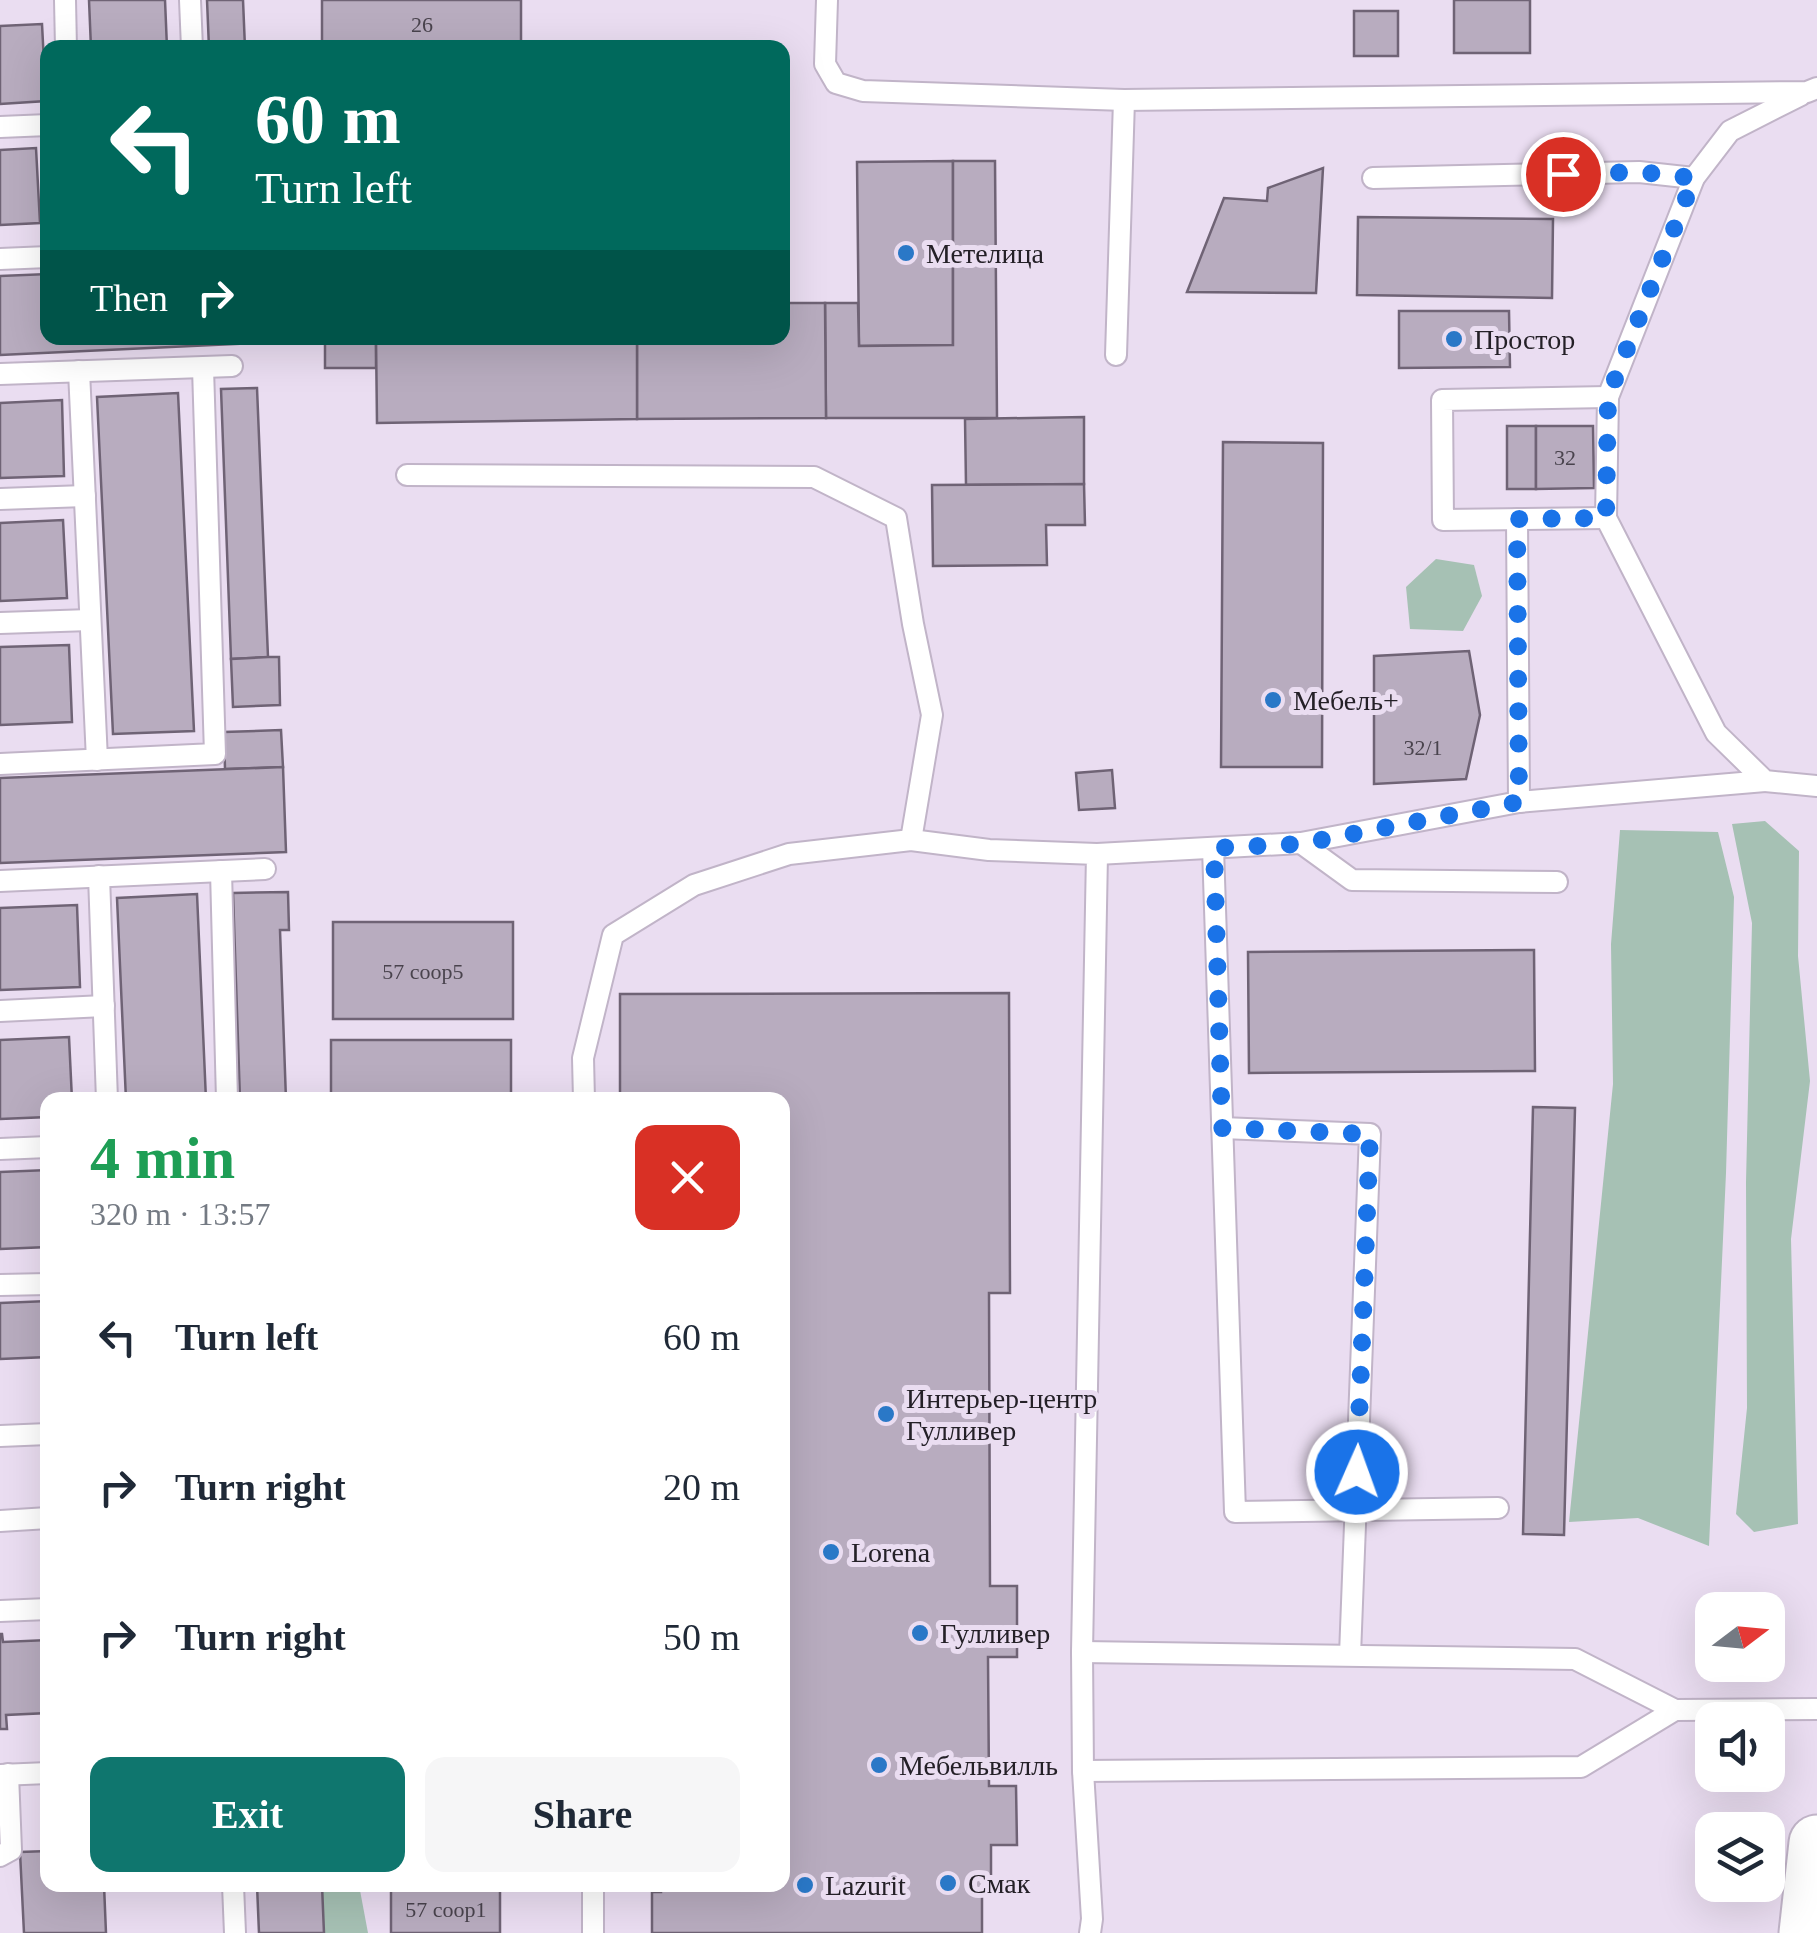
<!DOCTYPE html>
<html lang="en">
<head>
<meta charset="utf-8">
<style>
  body { margin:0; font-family:Georgia,serif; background:#f6f6f7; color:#1f2937; height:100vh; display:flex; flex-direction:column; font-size:38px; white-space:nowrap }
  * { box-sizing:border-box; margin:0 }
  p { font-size:32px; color:#747a83 }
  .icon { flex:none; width:55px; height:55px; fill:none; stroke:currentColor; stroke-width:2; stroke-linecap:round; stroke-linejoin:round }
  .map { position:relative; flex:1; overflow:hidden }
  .sheet { position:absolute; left:40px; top:1092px; width:750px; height:800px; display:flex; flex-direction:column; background:#fff; border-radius:20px; box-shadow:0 10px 40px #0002 }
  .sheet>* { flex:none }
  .guide { position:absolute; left:40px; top:40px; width:750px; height:305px; border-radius:20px; box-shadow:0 10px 40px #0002; background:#00695c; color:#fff; overflow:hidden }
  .needle { width:65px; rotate:74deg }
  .fabs { position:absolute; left:1695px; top:1592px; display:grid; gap:20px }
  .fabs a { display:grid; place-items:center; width:90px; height:90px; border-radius:20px; background:#fff; box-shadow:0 10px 40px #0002; font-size:50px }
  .pin { position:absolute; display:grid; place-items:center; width:85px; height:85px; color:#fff; margin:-42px; border:5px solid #fff; border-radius:50%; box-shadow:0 2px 10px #0007 }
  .me { position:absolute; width:110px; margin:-55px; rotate:2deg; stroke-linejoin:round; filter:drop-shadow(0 0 8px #0008) }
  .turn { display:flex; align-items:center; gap:35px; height:210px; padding:0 50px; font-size:45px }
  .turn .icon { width:130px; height:130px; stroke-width:2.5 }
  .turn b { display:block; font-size:70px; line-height:85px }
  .then { display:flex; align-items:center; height:95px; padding:0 50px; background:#0003; gap:20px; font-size:38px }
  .round { display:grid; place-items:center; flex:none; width:105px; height:105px; border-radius:20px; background:#f6f6f7 }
  .summary { display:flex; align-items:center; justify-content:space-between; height:170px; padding:0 50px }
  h1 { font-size:60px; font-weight:600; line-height:75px; color:#1e9e55 }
  .cta { display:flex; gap:20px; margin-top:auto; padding:20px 50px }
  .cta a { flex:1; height:115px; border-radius:20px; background:#0f766e; color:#fff; font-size:40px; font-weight:600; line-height:115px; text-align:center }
  .cta a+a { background:#f6f6f7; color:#1f2937 }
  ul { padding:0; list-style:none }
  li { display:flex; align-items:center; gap:30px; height:150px; padding:0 50px }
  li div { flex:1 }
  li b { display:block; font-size:38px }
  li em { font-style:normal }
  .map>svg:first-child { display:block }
  .green { fill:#a6c1b4 }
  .building { fill:#b8acbf; stroke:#6f6375; stroke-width:2.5 }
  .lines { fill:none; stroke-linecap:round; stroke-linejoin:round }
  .lane-casing { stroke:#c1b4c8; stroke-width:24 }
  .primary-casing { stroke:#c1b4c8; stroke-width:59 }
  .lane { stroke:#fff; stroke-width:20 }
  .primary { stroke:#fff; stroke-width:55 }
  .route { stroke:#1a73e8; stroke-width:18; stroke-dasharray:0 32.4 }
  .poi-dot { fill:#2a78c7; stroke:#eaddf1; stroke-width:4 }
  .labels { text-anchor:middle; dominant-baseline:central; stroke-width:10; stroke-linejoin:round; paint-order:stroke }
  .number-label { font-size:22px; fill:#49434d }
  .poi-label { font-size:28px; fill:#242027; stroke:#eaddf1; text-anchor:start }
</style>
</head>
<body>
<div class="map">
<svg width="1817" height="1933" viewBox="0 0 1817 1933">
  <rect width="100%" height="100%" fill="#eaddf1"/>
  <g class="green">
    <polygon points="1436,559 1474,565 1482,596 1463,631 1410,629 1406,587"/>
    <polygon points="1765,821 1799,851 1798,956 1810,1081 1791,1239 1798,1524 1754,1532 1736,1514 1747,1408 1746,1182 1752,923 1732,824"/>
    <polygon points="1620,830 1718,832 1734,897 1726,1173 1709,1546 1638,1518 1569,1522 1613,1084 1611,944"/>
    <polygon points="322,1885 359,1885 368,1933 324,1933"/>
  </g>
  <g class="building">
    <polygon points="89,0 165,0 167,48 91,48"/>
    <polygon points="207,0 243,0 245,48 209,48"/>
    <rect x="322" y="0" width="199" height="48"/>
    <rect x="1454" y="0" width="76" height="53"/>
    <rect x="1354" y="11" width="44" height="45"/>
    <polygon points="42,24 46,101 0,104 0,26"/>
    <polygon points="36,148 40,223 0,225 0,150"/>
    <polygon points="953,161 953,345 859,346 857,162"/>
    <polygon points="953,161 995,161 997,418 826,418 825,303 858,303 859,346 953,345"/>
    <polygon points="1323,168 1316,293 1187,292 1224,198 1267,201 1268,188"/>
    <polygon points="1358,217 1553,219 1552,298 1357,295"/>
    <polygon points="48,274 48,338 256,338 256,343 0,355 0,276"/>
    <polygon points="782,303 825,303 826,418 637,419 637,338 782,338"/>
    <polygon points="1399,311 1509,311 1510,367 1399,368"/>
    <rect x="325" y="338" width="51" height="30"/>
    <polygon points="376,338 637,338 637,419 377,423"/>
    <polygon points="257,388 268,657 231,659 221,389"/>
    <polygon points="178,393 194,731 113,734 97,397"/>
    <polygon points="62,400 64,476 0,478 0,403"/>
    <polygon points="1084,417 1084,484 966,485 965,419"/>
    <rect x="1507" y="426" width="29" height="63"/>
    <polygon points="1536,426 1593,426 1594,488 1536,489"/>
    <polygon points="1223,442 1323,443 1322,767 1221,767"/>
    <polygon points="1084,484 1085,525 1046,525 1047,565 933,566 932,485"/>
    <polygon points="63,520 67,598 0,601 0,523"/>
    <polygon points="69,645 72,722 0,725 0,647"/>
    <polygon points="1469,651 1480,715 1466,779 1374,784 1374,656"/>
    <polygon points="268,657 279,657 280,705 233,707 231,659"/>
    <polygon points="281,730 283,767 225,769 224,732"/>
    <polygon points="283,767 286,852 0,863 0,778"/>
    <polygon points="1112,770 1115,808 1079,810 1076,773"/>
    <polygon points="288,892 289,930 280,930 286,1100 240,1100 233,893"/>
    <polygon points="197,894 206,1100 126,1100 117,898"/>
    <polygon points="77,905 80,987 0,990 0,908"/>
    <rect x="333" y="922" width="180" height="97"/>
    <polygon points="1534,950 1535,1071 1249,1073 1248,952"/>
    <polygon points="1009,993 1010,1293 989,1293 990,1586 1017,1586 1017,1657 988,1657 989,1786 1016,1786 1017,1845 991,1845 991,1888 982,1888 982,1933 652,1933 652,1892 661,1892 661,1885 782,1885 782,1100 620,1100 620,994"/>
    <polygon points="69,1037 72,1100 48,1100 48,1117 0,1119 0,1040"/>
    <rect x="331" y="1040" width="180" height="60"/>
    <polygon points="1533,1107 1575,1108 1564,1535 1523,1534"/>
    <polygon points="48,1170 48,1247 0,1249 0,1172"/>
    <polygon points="48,1301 48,1357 0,1359 0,1303"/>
    <polygon points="0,1634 2,1634 3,1642 48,1640 48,1713 6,1715 7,1729 0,1729"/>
    <polygon points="48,1851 48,1885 104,1885 106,1933 24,1933 20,1852"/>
    <polygon points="257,1885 322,1885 324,1933 259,1933"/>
    <rect x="391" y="1885" width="109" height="48"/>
  </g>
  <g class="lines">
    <g class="lane-casing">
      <g id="lane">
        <polyline points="65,0 66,48"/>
        <polyline points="190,0 192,48"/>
        <polyline points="827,0 825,64 836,83 863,91 1124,100 1807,92 1817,88"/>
        <polyline points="1801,95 1730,131 1694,178 1608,397 1606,518 1716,733 1765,781 1817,786"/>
        <polyline points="0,127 48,125"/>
        <polyline points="1373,178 1639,172 1694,178"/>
        <polyline points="0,259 48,257"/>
        <polyline points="1116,355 1124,100"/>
        <polyline points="79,371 97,760"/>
        <polyline points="0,374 232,366"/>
        <polyline points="407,475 814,477 896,518 913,624 932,715 911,840"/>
        <polyline points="0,499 85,496"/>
        <polyline points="1606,518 1443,520 1442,400 1608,397"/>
        <polyline points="1517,519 1519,802"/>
        <polyline points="0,623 90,620"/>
        <polyline points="0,764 215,754 203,368"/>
        <polyline points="1301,843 1352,880 1557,882"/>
        <polyline points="1213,848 1235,1512 1498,1508"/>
        <polyline points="1097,854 1301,843 1519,802 1765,781"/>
        <polyline points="221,871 227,1100"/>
        <polyline points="99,876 107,1100"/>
        <polyline points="0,881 265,869"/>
        <polyline points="0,1011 104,1006"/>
        <polyline points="584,1100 583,1058 613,935 694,885 789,854 911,840 989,850 1097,854 1082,1652 1083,1771 1092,1919 1090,1933"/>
        <polyline points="1222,1128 1370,1134 1350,1655"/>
        <polyline points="0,1149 48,1147"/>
        <polyline points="0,1285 48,1284"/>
        <polyline points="0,1436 48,1434"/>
        <polyline points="0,1521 48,1518"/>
        <polyline points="0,1611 48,1609"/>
        <polyline points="1082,1652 1575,1659 1675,1710 1817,1709"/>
        <polyline points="1083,1771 1581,1767 1675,1710"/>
        <polyline points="0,1775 48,1773"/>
        <polyline points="0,1856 11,1850 8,1774"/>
        <polyline points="233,1885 235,1933"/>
        <polyline points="593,1885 593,1933"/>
      </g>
    </g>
    <g class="primary-casing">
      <polyline id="primary" points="1807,1933 1817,1843"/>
    </g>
    <use href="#lane" class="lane"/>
    <use href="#primary" class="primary"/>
  </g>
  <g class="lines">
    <polyline class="route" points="1357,1472 1370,1134 1222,1128 1214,848 1300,844 1519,802 1517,519 1606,518 1608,397 1694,178 1640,172 1563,174"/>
  </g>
  <g class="poi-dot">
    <circle cx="906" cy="253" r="10"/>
    <circle cx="1454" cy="339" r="10"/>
    <circle cx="1273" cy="700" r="10"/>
    <circle cx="886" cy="1414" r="10"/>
    <circle cx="831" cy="1552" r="10"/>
    <circle cx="920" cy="1633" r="10"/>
    <circle cx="879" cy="1765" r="10"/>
    <circle cx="948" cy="1883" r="10"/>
    <circle cx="805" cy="1885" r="10"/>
  </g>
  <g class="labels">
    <g class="number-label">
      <text x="422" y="24">26</text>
      <text x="1565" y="457">32</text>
      <text x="1423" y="747">32/1</text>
      <text x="423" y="971">57 соор5</text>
      <text x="446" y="1909">57 соор1</text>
    </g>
    <g class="poi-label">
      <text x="926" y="253">Метелица</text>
      <text x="1474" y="339">Простор</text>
      <text x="1293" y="700">Мебель+</text>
      <text x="906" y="1398">Интерьер-центр<tspan x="906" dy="32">Гулливер</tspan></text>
      <text x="851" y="1552">Lorena</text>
      <text x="940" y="1633">Гулливер</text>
      <text x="899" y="1765">Мебельвилль</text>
      <text x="968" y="1883">Смак</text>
      <text x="825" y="1885">Lazurit</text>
    </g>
  </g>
</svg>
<div class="fabs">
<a><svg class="needle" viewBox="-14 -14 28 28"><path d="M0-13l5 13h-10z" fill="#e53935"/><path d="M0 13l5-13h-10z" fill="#747a83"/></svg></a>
<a><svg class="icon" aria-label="sound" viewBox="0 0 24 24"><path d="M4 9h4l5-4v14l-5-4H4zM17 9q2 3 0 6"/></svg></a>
<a><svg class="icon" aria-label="layers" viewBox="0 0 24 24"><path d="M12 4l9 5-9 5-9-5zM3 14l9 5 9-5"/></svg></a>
</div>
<div class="pin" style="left:1563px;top:174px;background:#d93025"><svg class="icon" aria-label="arrive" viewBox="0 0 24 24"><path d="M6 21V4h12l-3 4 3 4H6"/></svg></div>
<svg class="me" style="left:1357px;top:1472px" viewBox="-20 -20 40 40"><circle r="17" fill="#1a73e8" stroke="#fff" stroke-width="3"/><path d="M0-11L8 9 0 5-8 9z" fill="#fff"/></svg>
<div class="guide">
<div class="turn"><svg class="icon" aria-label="left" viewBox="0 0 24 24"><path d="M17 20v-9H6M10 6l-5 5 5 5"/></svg><div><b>60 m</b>Turn left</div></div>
<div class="then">Then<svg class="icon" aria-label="right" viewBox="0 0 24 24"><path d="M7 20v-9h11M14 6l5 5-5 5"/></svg></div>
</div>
<section class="sheet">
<div class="summary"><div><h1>4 min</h1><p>320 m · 13:57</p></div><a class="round" style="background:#d93025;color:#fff"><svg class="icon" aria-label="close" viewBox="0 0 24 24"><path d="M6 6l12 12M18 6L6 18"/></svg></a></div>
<ul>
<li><svg class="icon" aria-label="left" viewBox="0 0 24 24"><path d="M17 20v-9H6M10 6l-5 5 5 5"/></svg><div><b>Turn left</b></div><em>60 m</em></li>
<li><svg class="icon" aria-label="right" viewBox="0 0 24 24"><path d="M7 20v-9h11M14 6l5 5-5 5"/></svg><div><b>Turn right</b></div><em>20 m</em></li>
<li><svg class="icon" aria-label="right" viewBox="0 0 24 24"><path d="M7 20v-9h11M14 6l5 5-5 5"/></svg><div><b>Turn right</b></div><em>50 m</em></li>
</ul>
<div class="cta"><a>Exit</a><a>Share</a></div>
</section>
</div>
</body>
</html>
